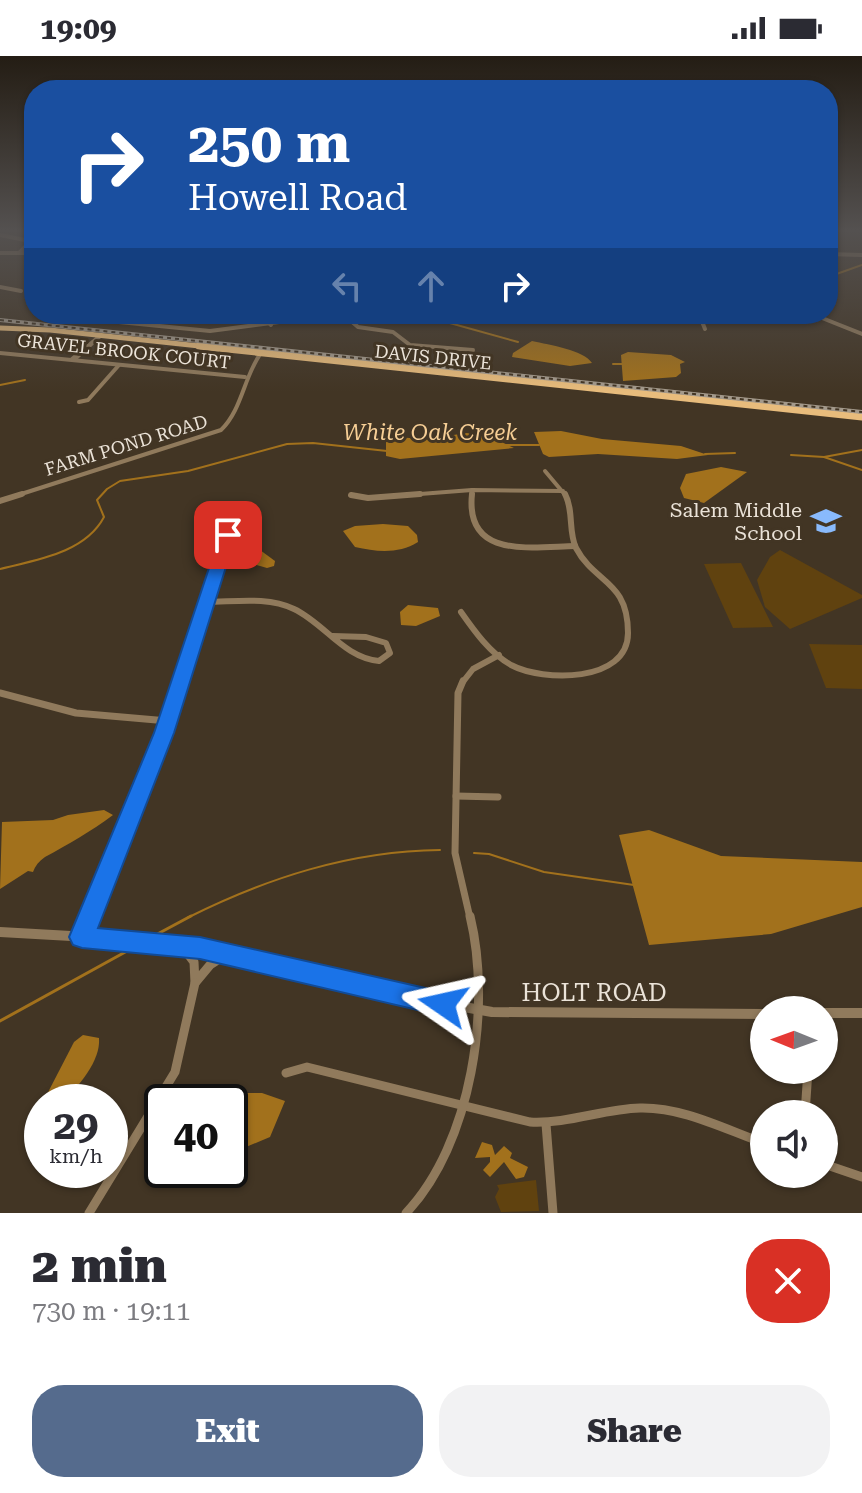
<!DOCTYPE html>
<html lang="en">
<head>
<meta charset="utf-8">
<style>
  body { margin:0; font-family:"Roboto Serif",serif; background:#f2f2f3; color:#2b2b33; height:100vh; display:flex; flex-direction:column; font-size:30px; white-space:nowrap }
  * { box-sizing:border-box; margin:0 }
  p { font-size:26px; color:#7c7c81 }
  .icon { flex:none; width:44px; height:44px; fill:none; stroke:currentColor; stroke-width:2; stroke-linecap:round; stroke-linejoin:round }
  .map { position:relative; height:1157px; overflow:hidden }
  .details { display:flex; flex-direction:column; background:#fff; flex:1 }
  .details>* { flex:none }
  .top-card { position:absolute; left:24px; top:24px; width:814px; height:244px; border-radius:32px; box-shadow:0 2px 6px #0004; background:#1a4fa0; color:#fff; overflow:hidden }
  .needle { width:52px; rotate:271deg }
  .controls { position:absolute; left:750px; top:940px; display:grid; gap:16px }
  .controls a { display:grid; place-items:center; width:88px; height:88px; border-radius:50%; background:#fff; box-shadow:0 2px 6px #0004; font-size:40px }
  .speed { position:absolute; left:24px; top:1028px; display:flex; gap:16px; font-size:40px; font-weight:700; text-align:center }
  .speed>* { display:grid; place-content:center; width:104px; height:104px; border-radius:50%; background:#fff; box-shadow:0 2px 6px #0004; line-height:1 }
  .speed small { font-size:20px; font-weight:400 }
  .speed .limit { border:4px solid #111; border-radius:12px; background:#fff; color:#111 }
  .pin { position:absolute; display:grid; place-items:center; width:68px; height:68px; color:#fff; margin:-34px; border-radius:16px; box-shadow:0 4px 12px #0006 }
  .me { position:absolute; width:88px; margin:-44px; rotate:281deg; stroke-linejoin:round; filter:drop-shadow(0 0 6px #0008) }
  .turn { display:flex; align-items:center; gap:28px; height:168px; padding:0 32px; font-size:36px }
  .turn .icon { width:104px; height:104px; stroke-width:2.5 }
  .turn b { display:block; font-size:56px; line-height:68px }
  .lanes { display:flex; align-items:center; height:76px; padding:0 32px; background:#0003; justify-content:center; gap:40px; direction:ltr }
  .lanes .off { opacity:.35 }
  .round { display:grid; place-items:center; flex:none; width:84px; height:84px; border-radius:32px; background:#f2f2f3 }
  .head { display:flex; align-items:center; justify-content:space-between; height:136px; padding:0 32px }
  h1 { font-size:48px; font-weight:800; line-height:60px }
  .primary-button { display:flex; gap:16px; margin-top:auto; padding:16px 32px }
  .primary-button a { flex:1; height:92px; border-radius:32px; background:#556b8d; color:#fff; font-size:32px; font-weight:800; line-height:92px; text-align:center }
  .primary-button a+a { background:#f2f2f3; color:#2b2b33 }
  .status { display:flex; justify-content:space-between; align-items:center; height:56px; padding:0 40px; background:#fff; direction:ltr }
  .status svg { height:22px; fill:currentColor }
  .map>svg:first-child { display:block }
  .green { fill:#60420f }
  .water { fill:#a2711c }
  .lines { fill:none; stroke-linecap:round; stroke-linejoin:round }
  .stream-far1 { stroke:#a2711c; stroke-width:2 }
  .stream { stroke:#a2711c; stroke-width:3 }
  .minor-far3 { stroke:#907a5c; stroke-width:4 }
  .minor-far2 { stroke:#907a5c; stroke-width:6 }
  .minor-far1 { stroke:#907a5c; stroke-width:7 }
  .minor { stroke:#907a5c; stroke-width:9 }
  .tertiary { stroke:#907a5c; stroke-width:10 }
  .primary-far1 { stroke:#e8bc7c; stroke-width:5 }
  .primary { stroke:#e8bc7c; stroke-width:7 }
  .rail-casing { stroke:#a3998b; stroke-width:4 }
  .rail { stroke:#423524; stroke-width:2; stroke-dasharray:4; stroke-linecap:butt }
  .route { fill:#1a73e8; stroke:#114b97; stroke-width:2 }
  .labels { text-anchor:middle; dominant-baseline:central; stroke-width:6; stroke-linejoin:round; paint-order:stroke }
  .far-street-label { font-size:18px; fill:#ebe3d8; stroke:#423524 }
  .poi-label { font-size:20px; fill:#ebe3d8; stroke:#423524; text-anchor:end }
  .water-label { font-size:22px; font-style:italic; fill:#f6ce95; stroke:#423524 }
  .near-street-label { font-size:24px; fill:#ebe3d8; stroke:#423524 }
</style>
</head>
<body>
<div class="status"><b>19:09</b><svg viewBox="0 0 49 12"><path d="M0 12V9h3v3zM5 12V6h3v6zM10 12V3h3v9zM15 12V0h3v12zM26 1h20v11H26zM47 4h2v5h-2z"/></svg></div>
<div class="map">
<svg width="862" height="1157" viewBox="0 0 862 1157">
  <rect width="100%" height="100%" fill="#423524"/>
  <g class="green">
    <polygon points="780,494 862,539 862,542 790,573 765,551 757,524 770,501"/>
    <polygon points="741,507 773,571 733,572 704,508"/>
    <polygon points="809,588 862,589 862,633 826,632"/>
    <polygon points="536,1124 539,1155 501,1156 495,1141 499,1133 497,1129"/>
  </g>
  <g class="water">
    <path d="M532 285C550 289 584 294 592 307L570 310 512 301 513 297Z"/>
    <polygon points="628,296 671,299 685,306 680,308 681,317 676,321 623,325 621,299"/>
    <polygon points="561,375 602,383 681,390 708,399 677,403 598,398 549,401 543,398 534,376"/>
    <polygon points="467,377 495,383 514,392 400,403 386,400 386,384 394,381 426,383"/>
    <polygon points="721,411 747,416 704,447 684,442 680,432 686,418"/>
    <path d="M383 468 408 470 417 479 418 486C399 498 377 496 355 491L343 475 355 470Z"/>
    <polygon points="230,484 260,494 275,505 274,510 267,512 224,500"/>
    <polygon points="408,549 438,552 440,560 416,570 401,569 400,556"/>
    <path d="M104 754 113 759C90 776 69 788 45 801 39 805 35 810 33 816L28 815 0 833 2 766 53 764 68 759Z"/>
    <polygon points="649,774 721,800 862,806 862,851 771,878 649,889 619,779"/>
    <path d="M83 979 99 982C101 1005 78 1031 62 1046H43L74 986Z"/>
    <polygon points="226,1037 262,1037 285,1045 270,1081 246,1091 230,1089 230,1046 216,1046"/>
    <polygon points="482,1086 492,1089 495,1099 504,1090 512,1097 510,1102 528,1111 524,1121 516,1123 504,1106 490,1121 483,1114 490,1106 490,1101 475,1102"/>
  </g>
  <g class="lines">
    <g class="stream-far1">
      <polyline points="828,221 862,209"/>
      <polyline points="376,262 439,264 518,286"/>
      <polyline points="613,308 623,308"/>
      <polyline points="0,329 25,324"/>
      <polyline points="505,389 539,389"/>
      <polyline points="705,398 735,397"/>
      <polyline points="791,399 824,401 862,414"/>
      <polyline points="824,401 862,394"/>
      <path d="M0 513C36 504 85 497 104 461L97 444 107 433 120 425 188 415 287 388 313 387 387 395"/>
      <polyline points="474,797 489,798 544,816 634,829"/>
      <path d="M187 862C267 822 350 795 440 794"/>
    </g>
    <g class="stream">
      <polyline points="150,882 191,860"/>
      <polyline points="0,965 138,889"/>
    </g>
    <g class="minor-far3">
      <polyline points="0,179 25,184 27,189 20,196"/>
      <polyline points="0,197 34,197"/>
      <polyline points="828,198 862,199"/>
      <polyline points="0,231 21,235"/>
      <polyline points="105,258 109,265 210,275 279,266 351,265 378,258"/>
      <polyline points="259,258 271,269"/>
      <path d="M493 258C516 265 543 270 565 258"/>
      <polyline points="699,258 705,273"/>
      <polyline points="752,258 773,261"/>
      <polyline points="812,258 862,278"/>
      <polyline points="351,265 358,271 393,276 410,289 473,294"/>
      <polyline points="0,297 245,321"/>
      <polyline points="76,302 99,281"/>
      <polyline points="72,303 100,280"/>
      <polyline points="79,346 88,344 119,309"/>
      <polyline points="545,415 566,440"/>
      <polyline points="351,439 357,440"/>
      <path d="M15 440 221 374C242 354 244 320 261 297"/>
      <polyline points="394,440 472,434"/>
      <polyline points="471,440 472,434 563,435"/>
    </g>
    <g class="minor-far2">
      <path d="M472 438C465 503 530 491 575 490"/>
      <polyline points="351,439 368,442 420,438"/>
      <polyline points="0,445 22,438"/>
      <path d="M206 546C234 546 267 540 294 553 324 567 344 602 379 605L390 597 386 587 366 581 333 580"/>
      <path d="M461 556C475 576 490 597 511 609 543 626 628 627 628 577 628 524 595 528 576 492 568 475 574 455 565 438"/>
      <polyline points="180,627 228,479"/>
      <polyline points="462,627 473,613 499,599"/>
    </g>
    <g class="minor-far1">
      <polyline points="463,625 458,637 455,797 470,862"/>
      <polyline points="0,637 76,657 168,665"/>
      <polyline points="456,740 498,741"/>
      <polyline points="90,862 164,677 181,625"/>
    </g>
    <g class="minor">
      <polyline points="82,881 91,860"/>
      <polyline points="182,890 194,906 195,927 210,909 224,900"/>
      <path d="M286 1017 307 1011 530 1066C568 1068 603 1053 640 1052 683 1051 724 1073 764 1087"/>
      <polyline points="805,1058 808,1014"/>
      <polyline points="546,1068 553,1157"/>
      <polyline points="824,1108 862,1121"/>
      <polyline points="89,1157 175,1016 195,927"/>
      <path d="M406 1157C472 1088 492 950 470 860"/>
    </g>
    <g class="tertiary">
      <polyline points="0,876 124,883 200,892 386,937 492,956 764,958"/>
      <polyline points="824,957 862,957"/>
    </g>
    <polyline class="primary-far1" points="0,272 50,274 218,292"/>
    <polyline class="primary" points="199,290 862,361"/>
    <g class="rail-casing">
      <polyline id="rail" points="0,264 862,356"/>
    </g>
    <use href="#rail" class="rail"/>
  </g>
  <linearGradient id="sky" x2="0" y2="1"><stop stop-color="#241d14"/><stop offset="0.52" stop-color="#545150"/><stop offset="1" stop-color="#545150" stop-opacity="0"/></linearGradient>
  <rect width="862" height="336" fill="url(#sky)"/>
  <polygon class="route" points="228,474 236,479 174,677 98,872 200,881 443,936 452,940 456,948 452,956 443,960 200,903 82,892 73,889 69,881 154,677 220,479"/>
  <defs>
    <g id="school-bare" transform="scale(2.4)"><path d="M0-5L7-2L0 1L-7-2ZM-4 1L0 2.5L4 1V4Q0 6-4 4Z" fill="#89bafc" stroke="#423524" stroke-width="2.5" paint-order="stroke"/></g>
  </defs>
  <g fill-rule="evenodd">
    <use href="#school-bare" x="826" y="465"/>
  </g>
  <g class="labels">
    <g class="far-street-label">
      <text transform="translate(124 295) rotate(6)">GRAVEL BROOK COURT</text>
      <text transform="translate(433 301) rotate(6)">DAVIS DRIVE</text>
      <text transform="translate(126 389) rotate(-17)">FARM POND ROAD</text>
    </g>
    <g class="poi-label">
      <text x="802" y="454">Salem Middle<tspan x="802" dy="23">School</tspan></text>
    </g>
    <g class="water-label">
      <text x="430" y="376">White Oak Creek</text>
    </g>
    <g class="near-street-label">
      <text x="594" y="937">HOLT ROAD</text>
    </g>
  </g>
</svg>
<div class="controls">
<a><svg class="needle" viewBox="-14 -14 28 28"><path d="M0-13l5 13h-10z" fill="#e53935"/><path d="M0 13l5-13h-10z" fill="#7c7c81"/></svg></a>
<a><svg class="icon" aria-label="sound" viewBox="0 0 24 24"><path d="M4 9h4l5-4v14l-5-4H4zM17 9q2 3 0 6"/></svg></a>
</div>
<div class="speed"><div>29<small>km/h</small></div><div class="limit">40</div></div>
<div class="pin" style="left:228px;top:479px;background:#d93025"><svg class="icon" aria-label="arrive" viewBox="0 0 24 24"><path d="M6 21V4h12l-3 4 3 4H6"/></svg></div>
<svg class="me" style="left:443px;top:948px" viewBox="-20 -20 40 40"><path d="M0-17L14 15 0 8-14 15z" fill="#1a73e8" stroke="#fff" stroke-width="4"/></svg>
<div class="top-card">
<div class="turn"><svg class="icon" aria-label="right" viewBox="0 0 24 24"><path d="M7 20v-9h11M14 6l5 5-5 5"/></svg><div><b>250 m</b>Howell Road</div></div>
<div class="lanes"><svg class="icon off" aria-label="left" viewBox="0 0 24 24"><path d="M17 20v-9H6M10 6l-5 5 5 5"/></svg><svg class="icon off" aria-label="ahead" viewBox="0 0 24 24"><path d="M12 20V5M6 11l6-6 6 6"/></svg><svg class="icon" aria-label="right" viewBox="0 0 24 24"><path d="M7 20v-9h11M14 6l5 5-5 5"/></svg></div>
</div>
</div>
<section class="details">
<div class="head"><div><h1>2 min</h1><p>730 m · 19:11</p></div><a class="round" style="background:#d93025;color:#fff"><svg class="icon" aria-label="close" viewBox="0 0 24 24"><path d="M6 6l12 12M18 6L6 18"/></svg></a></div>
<div class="primary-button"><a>Exit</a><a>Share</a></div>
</section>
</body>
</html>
